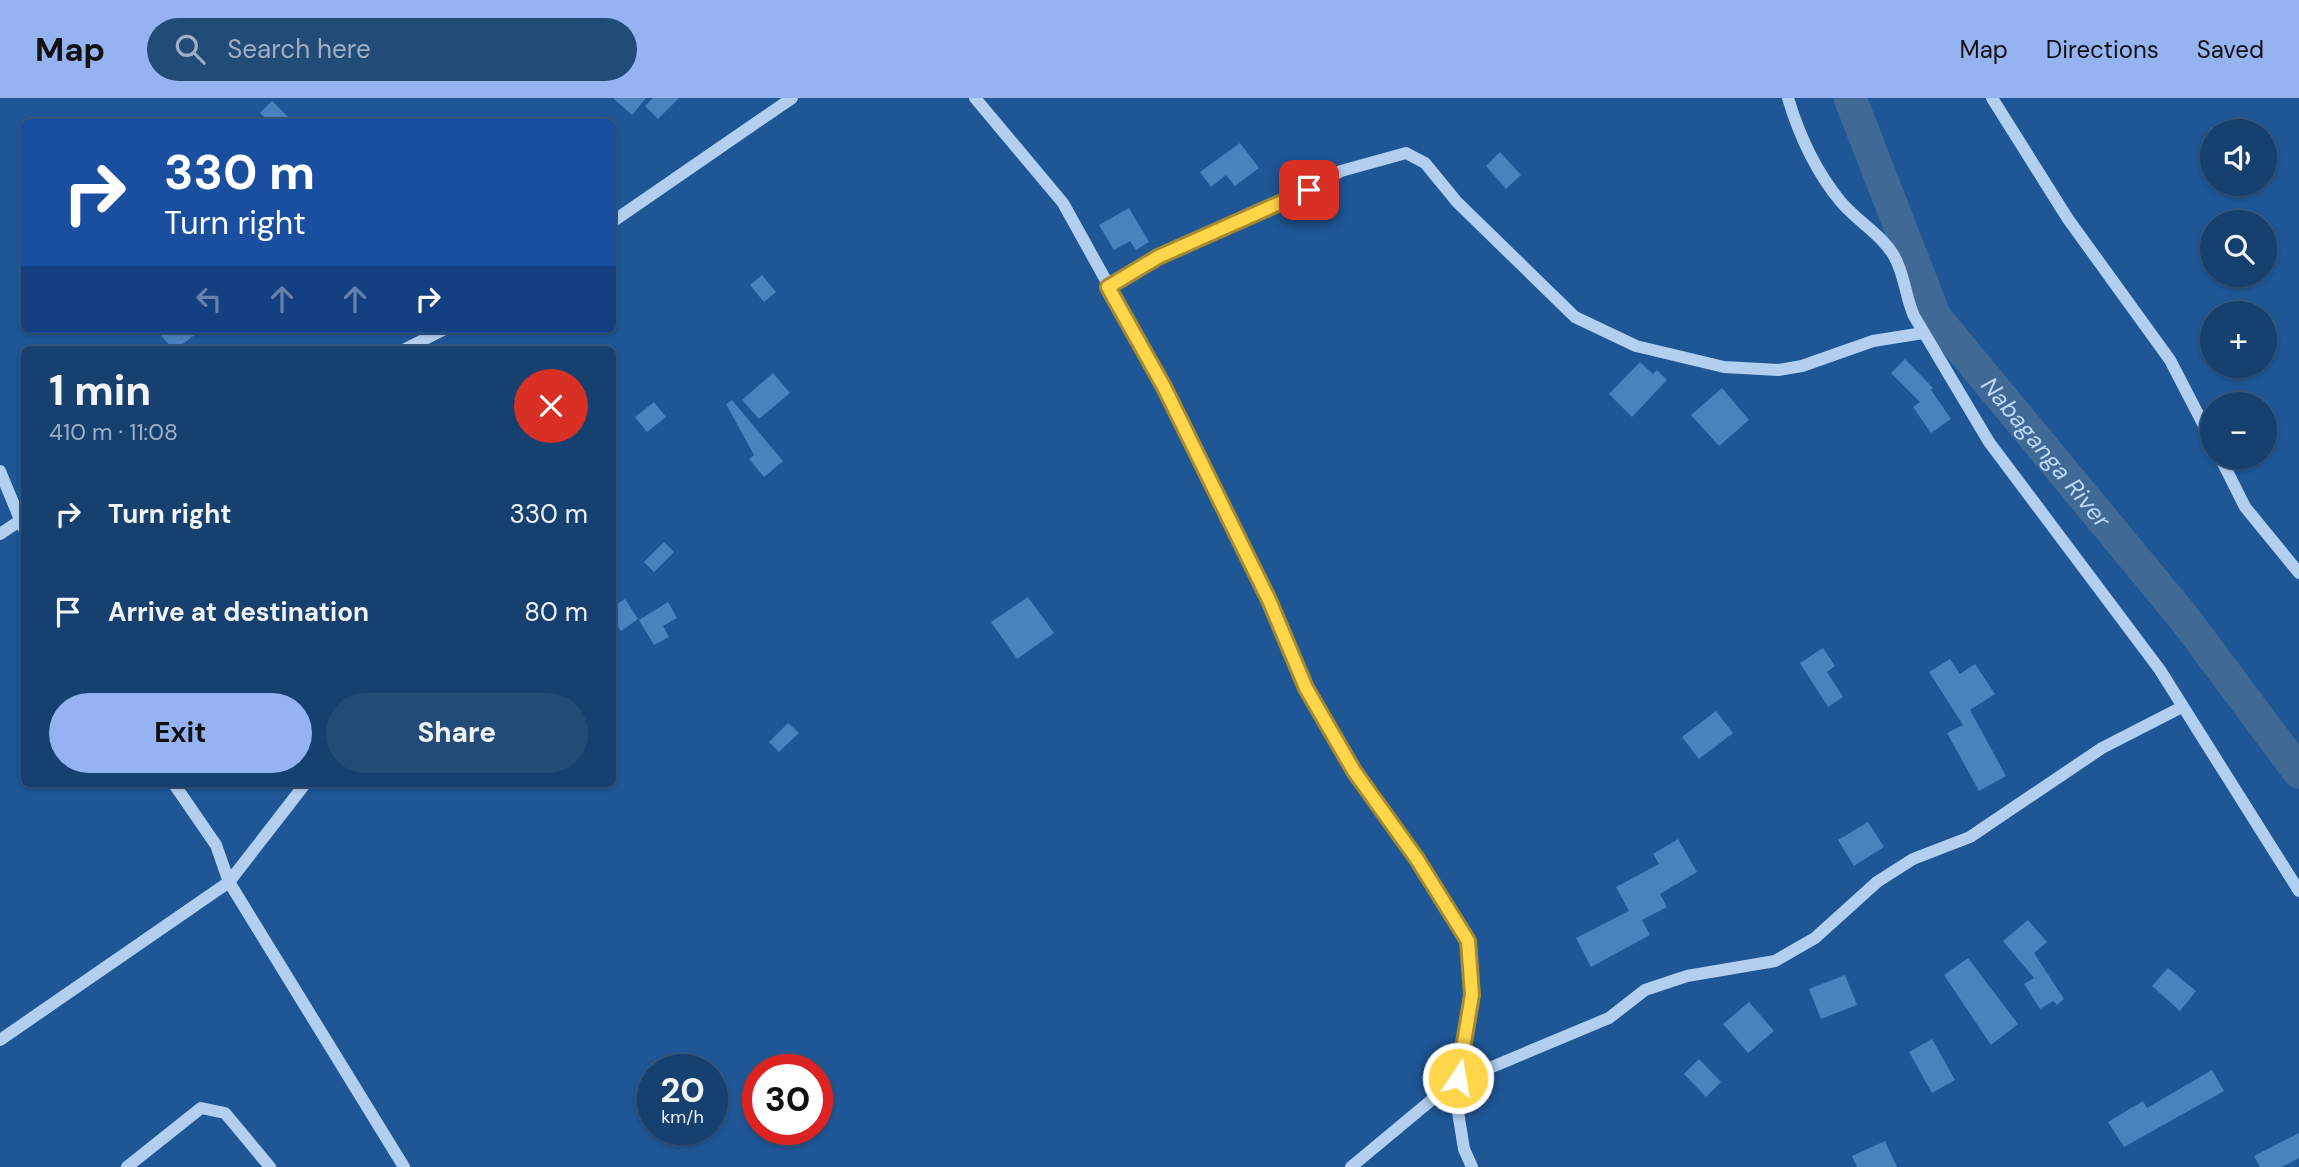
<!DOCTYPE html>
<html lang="en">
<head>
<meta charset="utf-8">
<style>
  body { margin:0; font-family:"DM Sans",sans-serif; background:#234b78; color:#f1f3f6; height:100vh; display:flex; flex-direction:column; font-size:26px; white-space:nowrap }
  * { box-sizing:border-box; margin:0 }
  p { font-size:23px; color:#9eafc3 }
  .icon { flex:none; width:38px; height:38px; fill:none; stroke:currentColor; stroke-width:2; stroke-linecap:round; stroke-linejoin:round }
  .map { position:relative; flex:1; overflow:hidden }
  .sheet { position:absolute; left:21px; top:248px; width:595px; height:441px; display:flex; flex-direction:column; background:#164070; border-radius:10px; box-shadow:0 2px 5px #0004,0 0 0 2px #355983 }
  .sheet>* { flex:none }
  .hud { position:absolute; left:21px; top:21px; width:595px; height:214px; border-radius:10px; box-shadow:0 2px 5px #0004,0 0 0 2px #355983; background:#1a4fa0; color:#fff; overflow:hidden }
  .fabs { position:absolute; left:2200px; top:21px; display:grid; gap:14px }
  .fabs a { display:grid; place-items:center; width:77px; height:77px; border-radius:50%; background:#164070; box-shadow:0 2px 5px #0004,0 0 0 2px #355983; font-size:35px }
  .speed { position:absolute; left:637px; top:956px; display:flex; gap:14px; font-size:35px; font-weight:700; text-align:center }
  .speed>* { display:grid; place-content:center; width:91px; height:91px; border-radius:50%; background:#164070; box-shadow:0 2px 5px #0004,0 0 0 2px #355983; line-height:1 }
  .speed small { font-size:18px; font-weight:400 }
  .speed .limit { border:10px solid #d22; background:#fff; color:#111 }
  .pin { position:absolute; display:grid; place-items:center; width:60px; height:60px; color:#fff; margin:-30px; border-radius:14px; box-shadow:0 4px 10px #0006 }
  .me { position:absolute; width:77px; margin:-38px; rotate:12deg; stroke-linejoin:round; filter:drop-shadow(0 0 5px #0008) }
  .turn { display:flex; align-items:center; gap:24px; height:147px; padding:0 28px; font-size:32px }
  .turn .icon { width:91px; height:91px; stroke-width:2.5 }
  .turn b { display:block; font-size:49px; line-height:60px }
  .lanes { display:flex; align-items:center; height:66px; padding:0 28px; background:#0003; justify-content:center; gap:35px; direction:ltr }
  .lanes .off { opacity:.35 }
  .round { display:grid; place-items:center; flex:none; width:74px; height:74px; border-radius:37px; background:#234b78 }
  .headline { display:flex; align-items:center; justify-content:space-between; height:119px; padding:0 28px }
  h1 { font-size:42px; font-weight:700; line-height:52px }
  .cta { display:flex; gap:14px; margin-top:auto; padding:14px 28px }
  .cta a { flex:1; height:80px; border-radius:42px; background:#95b2f1; color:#111; font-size:28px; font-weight:700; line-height:80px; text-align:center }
  .cta a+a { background:#234b78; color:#f1f3f6 }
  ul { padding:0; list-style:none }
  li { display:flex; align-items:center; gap:21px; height:98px; padding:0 28px }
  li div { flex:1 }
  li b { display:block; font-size:26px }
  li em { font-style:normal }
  header { display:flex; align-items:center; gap:42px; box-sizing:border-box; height:98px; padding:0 35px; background:#95b2f1; color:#111 }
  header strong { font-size:33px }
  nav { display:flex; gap:38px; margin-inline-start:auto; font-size:24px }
  .search { width:490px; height:63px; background:#234b78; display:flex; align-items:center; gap:18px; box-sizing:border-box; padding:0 24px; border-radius:38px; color:#9eafc3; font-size:26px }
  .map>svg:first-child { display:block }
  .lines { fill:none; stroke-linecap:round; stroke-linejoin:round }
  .river { stroke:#406996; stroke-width:33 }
  .building { fill:#4a82be }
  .minor { stroke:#b2cfef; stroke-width:12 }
  .route-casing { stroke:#a68a30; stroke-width:18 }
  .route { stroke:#ffd54a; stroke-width:12 }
  .labels { text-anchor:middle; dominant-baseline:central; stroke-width:7; stroke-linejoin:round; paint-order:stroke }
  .water-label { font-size:24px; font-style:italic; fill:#bed9f6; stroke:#1e5696 }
</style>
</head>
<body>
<header>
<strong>Map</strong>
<div class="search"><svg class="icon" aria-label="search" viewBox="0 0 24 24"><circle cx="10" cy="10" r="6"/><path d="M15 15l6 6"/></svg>Search here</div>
<nav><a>Map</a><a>Directions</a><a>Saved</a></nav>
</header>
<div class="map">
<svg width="2299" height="1069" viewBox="0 0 2299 1069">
  <rect width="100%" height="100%" fill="#1e5696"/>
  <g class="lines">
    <path class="river" id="s1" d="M1850 0 1935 219 2184 520 2299 674"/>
  </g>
  <g class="building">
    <polygon points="613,0 646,0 632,17"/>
    <polygon points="653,0 679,0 658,21 645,8"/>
    <polygon points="272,3 293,24 269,24 260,15"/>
    <polygon points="1240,45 1259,70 1235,88 1226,77 1211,89 1200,74"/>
    <polygon points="1500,54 1521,77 1506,91 1486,68"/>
    <polygon points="1129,110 1149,144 1136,152 1130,143 1114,152 1099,127"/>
    <polygon points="762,177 776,194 764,204 750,187"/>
    <polygon points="155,231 203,231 174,252"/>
    <polygon points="1905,261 1933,290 1931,292 1951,321 1931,335 1913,309 1920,304 1891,275"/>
    <polygon points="1640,264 1653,276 1657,272 1667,282 1632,319 1609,296"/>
    <polygon points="773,275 790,295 759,321 742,302"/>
    <polygon points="1722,290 1749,322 1719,348 1691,317"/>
    <polygon points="732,302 783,363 764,379 749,361 754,357 726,306"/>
    <polygon points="654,304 666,319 647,334 635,319"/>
    <polygon points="664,444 674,454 654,474 644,464"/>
    <polygon points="1028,499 1054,535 1017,561 991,524"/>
    <polygon points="625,501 638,521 621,533 612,520 612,509"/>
    <polygon points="668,504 677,520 663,528 669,539 654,547 639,522"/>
    <polygon points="1823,550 1835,568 1827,574 1843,599 1828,609 1800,565"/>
    <polygon points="1950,561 1960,576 1975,566 1995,596 1970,612 2006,678 1979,693 1947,635 1963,627 1929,574"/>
    <polygon points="1716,613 1733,635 1699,661 1682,639"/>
    <polygon points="788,625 799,635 779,654 769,644"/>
    <polygon points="1868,724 1884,749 1854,768 1838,742"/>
    <polygon points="1678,741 1697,774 1660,796 1667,809 1642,822 1650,837 1591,869 1576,840 1629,813 1616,789 1659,766 1653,756"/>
    <polygon points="2028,822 2047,844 2034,855 2064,901 2057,907 2053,903 2040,911 2024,886 2034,880 2003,843"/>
    <polygon points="1968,860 2018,926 1991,947 1944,877"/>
    <polygon points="2168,870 2196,893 2180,913 2152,888"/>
    <polygon points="1845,877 1857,907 1821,921 1809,891"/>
    <polygon points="1749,904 1774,933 1748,955 1723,926"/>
    <polygon points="1932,941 1955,982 1932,995 1909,954"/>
    <polygon points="1699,961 1721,984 1706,999 1684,976"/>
    <polygon points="2212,972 2224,993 2124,1049 2108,1024 2143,1003 2147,1010"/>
    <polygon points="2299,1035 2299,1060 2282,1069 2260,1069 2254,1058"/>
    <polygon points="1885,1043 1897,1069 1857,1069 1852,1058"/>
  </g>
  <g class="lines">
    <g class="minor">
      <polyline points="975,0 1063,105 1165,289 1269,502 1306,590 1354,673 1417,761 1468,843 1471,897 1458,980 1458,1014 1464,1051 1472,1069"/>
      <path d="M1788 0C1799 37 1817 75 1841 104 1857 123 1882 137 1894 158 1905 177 1905 198 1914 218L1989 344 2160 572 2299 793"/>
      <polyline points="1992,0 2068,121 2170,262 2212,343"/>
      <polyline points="612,124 792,0"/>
      <polyline points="1108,189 1158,159 1292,101 1341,73 1406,55 1425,65 1457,104 1575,219 1636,248 1724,269 1778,272 1802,268 1873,243 1923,235"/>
      <polyline points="403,252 445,231"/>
      <polyline points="2220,359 2245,409 2299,475"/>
      <polyline points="0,373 24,431"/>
      <polyline points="0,436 24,420"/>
      <polyline points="174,686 216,747 229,784 404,1069"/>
      <polyline points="0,942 229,784 305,686"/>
      <polyline points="127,1069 201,1010 225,1015 270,1069"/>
      <polyline points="1351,1069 1458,980 1480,974 1609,920 1645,892 1687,878 1775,863 1815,840 1877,784 1913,761 1970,739 2102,650 2182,609"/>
    </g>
  </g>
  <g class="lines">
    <g class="route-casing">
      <polyline id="route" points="1309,92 1158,159 1108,189 1164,289 1269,502 1306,590 1354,673 1417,761 1468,843 1472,897 1458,980"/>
    </g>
    <use href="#route" class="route"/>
  </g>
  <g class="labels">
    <g class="water-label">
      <text stroke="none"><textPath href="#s1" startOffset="410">Nabaganga River</textPath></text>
    </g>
  </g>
</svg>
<div class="fabs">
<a><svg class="icon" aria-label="sound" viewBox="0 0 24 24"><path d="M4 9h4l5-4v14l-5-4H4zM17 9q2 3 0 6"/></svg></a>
<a><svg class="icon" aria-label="search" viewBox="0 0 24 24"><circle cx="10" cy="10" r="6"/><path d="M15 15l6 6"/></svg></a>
<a>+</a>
<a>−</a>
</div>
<div class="speed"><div>20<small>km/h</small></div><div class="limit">30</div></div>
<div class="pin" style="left:1309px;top:92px;background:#d93025"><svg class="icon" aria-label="arrive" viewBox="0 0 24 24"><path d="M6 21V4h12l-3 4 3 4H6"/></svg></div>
<svg class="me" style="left:1458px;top:980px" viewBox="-20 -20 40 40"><circle r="17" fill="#ffd54a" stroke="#fff" stroke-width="3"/><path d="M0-11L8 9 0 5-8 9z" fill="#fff"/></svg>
<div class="hud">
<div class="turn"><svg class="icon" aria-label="right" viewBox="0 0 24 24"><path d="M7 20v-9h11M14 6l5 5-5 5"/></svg><div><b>330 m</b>Turn right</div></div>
<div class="lanes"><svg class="icon off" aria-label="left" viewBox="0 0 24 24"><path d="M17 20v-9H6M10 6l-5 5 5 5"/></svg><svg class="icon off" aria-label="ahead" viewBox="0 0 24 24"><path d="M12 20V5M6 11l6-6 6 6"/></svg><svg class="icon off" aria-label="ahead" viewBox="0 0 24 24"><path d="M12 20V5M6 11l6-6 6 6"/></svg><svg class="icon" aria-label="right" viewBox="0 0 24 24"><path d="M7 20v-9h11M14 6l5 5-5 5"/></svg></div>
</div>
<section class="sheet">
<div class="headline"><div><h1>1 min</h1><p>410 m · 11:08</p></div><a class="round" style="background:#d93025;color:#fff"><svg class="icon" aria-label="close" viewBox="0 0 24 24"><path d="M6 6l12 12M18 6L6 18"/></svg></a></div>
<ul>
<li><svg class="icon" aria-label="right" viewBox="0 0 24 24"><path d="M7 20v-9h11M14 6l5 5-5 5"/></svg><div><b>Turn right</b></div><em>330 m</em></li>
<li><svg class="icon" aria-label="arrive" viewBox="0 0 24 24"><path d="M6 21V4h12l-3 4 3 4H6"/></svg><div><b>Arrive at destination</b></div><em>80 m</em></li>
</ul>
<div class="cta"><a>Exit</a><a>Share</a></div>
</section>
</div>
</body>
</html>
